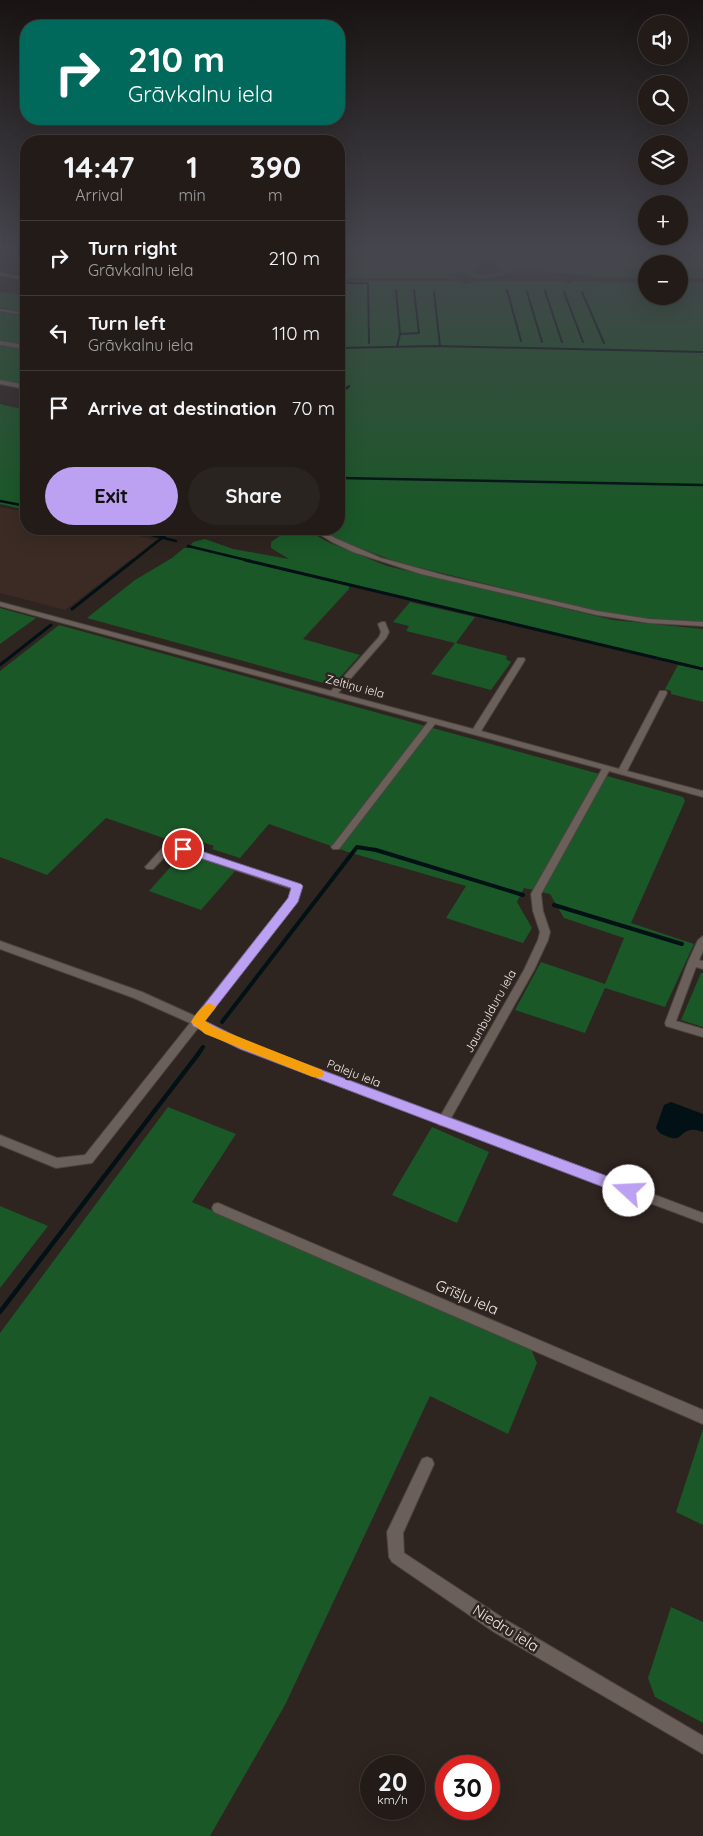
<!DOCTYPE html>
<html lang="en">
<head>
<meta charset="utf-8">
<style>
  body { margin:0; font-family:Quicksand,sans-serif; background:#2a2421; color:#f1f3f6; height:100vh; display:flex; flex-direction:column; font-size:19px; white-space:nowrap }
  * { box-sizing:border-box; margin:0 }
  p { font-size:16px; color:#a2a1a2 }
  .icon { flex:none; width:28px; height:28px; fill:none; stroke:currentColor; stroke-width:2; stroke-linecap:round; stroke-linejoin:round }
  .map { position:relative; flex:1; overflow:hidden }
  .sheet { position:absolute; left:20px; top:135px; width:325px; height:400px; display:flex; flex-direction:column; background:#221b18; border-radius:20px; box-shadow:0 5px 20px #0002,0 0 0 1px #3f3937 }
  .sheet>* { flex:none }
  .banner { position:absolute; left:20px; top:20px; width:325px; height:105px; border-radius:20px; box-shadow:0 5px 20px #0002,0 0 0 1px #3f3937; background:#00695c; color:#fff; overflow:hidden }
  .tools { position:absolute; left:638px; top:15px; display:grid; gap:10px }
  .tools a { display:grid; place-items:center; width:50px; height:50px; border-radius:50%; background:#221b18; box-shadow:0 5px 20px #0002,0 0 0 1px #3f3937; font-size:25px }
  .speed { position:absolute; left:360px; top:1755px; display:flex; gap:10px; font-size:25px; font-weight:700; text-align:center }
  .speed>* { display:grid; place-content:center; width:65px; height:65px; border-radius:50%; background:#221b18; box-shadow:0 5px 20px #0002,0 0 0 1px #3f3937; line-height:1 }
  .speed small { font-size:12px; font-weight:400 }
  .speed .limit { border:8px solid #d22; background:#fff; color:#111 }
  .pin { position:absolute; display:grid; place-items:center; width:42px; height:42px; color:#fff; margin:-21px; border:2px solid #fff; border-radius:50%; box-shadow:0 1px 5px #0007 }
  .me { position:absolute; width:55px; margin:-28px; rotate:290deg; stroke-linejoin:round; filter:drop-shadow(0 0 4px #0008) }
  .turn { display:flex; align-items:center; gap:18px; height:105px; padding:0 25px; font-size:22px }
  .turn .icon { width:65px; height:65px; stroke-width:2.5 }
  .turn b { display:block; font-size:35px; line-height:42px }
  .eta { display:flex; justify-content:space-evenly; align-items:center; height:85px; text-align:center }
  .eta b { font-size:30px; font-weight:700; line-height:35px }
  .primary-button { display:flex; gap:10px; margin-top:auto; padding:10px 25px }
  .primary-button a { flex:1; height:58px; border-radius:30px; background:#bca0f2; color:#111; font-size:20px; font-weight:700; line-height:58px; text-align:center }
  .primary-button a+a { background:#2a2421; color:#f1f3f6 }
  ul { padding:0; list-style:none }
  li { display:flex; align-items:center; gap:15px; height:75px; padding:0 25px; border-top:1px solid #3f3937 }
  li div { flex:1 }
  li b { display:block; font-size:19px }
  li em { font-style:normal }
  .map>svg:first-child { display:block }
  .built { fill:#3b2b24 }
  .green { fill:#1b5828; fill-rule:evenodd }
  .water { fill:#021115 }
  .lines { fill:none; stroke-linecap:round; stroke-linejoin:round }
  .stream-far4 { stroke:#021115; stroke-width:2 }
  .stream-far3 { stroke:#021115; stroke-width:2.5 }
  .stream-far2 { stroke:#021115; stroke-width:3 }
  .stream-far1 { stroke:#021115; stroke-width:4 }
  .stream { stroke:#021115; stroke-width:4.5 }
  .minor-casing { stroke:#4b433f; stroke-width:2 }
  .minor { fill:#6b5f5a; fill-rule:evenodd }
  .route { fill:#bca0f2; stroke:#7a689d }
  .slow { fill:#f59e0b }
  .labels { text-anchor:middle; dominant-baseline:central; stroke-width:5; stroke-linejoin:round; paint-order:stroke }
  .street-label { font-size:12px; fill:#f3ece9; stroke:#2e2420 }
  .near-street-label { font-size:15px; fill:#f3ece9; stroke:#2e2420 }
</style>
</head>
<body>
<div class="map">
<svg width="703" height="1836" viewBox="0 0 703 1836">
  <rect width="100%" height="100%" fill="#2e2420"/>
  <polygon class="built" points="0,507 26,512 26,529 105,529 156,540 65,610 0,593"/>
  <g class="green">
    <path d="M339 250H703V278H679V264H646V278L592 277 587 275C564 274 539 270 516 272 504 274 492 280 478 278 470 277 464 272 456 272L458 275 446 274 459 278H339ZM482 259 489 262 493 260 499 271 493 275H478L474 271 479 269Z"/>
    <polygon points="339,281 460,281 465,284 476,281 561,281 568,282 563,283 569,284 573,281 646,283 646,296 679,296 679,282 703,283 703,622 616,616 397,562 338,540 319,529 339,529 339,490 340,484 346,480 339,478"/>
    <polygon points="0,292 26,296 26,312 0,307"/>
    <polygon points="0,311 26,317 26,344 0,340"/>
    <polygon points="0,346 26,350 26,385 0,380"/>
    <polygon points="0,404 26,410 26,510 0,504"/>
    <polygon points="279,529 304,529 330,543 387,566 613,620 703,629 703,668 349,586 349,589 303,639 360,655 336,682 327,684 87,618 135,580 172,558 184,548 189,548 193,542 205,539 233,549 289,559 271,548 271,542 281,535"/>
    <polygon points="410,602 475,617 456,643 507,656 506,659 511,662 491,690 431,674 455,643 406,631 409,626 393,622"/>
    <polygon points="0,608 36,618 0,644"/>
    <polygon points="59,625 683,797 685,801 631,923 694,944 665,1007 605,988 585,1033 515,1010 541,962 605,984 624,938 564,918 550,894 524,888 517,902 532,928 523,943 446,918 466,886 348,852 269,824 240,858 212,849 214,846 196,840 189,847 106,818 47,875 0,857 0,671"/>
    <polygon points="678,665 703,670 703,702 671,694 671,691 665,689"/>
    <polygon points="183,853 235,871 201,910 149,891"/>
    <polygon points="701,973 703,973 703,1027 681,1020"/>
    <polygon points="168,1107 236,1134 192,1202 392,1287 531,1349 537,1363 508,1434 430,1396 285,1705 210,1836 0,1836 0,1333"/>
    <polygon points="432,1127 489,1152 457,1223 392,1195"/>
    <polygon points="0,1206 48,1226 0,1288"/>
    <polygon points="703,1429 703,1525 676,1512"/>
    <polygon points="671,1607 703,1622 703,1723 655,1697 648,1678"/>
  </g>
  <path class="water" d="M671 1102 703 1114V1132C699 1131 695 1129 691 1130 678 1132 683 1143 666 1136 661 1134 659 1133 656 1128L664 1105Z"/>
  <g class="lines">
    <g class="stream-far4">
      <polyline points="339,283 368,283 369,343"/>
      <polyline points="396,290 400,334 397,347"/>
      <polyline points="507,290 521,341"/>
      <polyline points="545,291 562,342"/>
      <polyline points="434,292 440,346"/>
      <polyline points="527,292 542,342"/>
      <polyline points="564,292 583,342"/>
      <polyline points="582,292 604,343"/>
      <polyline points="400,334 419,333 414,290"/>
      <polyline points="339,348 436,346 703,352"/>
      <polyline points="347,388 349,386"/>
    </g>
    <g class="stream-far3">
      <polyline points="339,394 348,387"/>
      <polyline points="339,478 703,485"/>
      <polyline points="0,501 26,506"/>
      <polyline points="127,529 176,541"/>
      <polyline points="188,546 250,561"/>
      <polyline points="133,561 173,529"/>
    </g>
    <g class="stream-far2">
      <polyline points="245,560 703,669"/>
      <polyline points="72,609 134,560"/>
      <polyline points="0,665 51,625"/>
    </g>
    <g class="stream-far1">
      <polyline points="554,905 682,944"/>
      <polyline points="222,1022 357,847 376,850 523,895"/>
      <polyline points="198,1054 203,1047"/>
    </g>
    <polyline class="stream" points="0,1312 199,1053"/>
    <g class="minor-casing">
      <g id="minor">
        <polygon points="0,273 26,278 26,280 0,275"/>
        <polygon points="0,309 26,313 26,315 0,311"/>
        <polygon points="0,341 26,345 26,349 0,345"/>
        <polygon points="0,380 26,385 26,389 0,384"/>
        <polygon points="311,529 318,529 337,539 381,558 447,576 597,611 649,619 703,622 703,626 649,623 597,615 421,574 353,552 332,542"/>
        <polygon points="0,602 331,691 379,637 381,632 378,624 382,622 385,622 389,632 386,638 338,693 473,729 518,658 524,658 525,660 481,731 619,769 659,693 660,691 666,691 667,693 627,771 703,791 703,797 609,771 541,894 543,911 550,932 548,940 534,970 451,1118 703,1213 703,1223 445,1126 439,1125 438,1123 241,1049 198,1028 92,1163 56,1168 0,1145 0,1135 57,1158 85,1155 190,1023 134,998 0,949 0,941 142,992 195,1016 289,898 292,889 172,849 153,869 147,869 145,867 147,865 167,843 170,842 300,885 302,887 297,901 204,1021 249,1043 441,1115 524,970 538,940 540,932 533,911 531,894 602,769 435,724 339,849 333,849 331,847 333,845 428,722 0,606"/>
        <polygon points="703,936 703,951 699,960 703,961 703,969 696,967 676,1021 703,1029 703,1037 666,1026 665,1023 688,962 698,940"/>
        <polygon points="218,1203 703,1410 703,1424 214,1212 212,1208 214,1204"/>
        <polygon points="427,1457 432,1459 434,1464 403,1533 404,1553 506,1620 703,1736 703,1754 494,1632 392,1562 389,1557 387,1532 422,1459"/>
      </g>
    </g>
    <use href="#minor" class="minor"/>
  </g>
  <linearGradient id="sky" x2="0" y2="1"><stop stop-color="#191412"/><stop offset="0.49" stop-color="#46454e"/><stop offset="1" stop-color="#46454e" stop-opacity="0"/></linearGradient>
  <rect width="703" height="507" fill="url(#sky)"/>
  <polygon class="route" points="183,845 301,884 303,886 298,902 205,1021 249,1043 634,1186 636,1191 634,1195 624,1195 240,1049 193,1026 191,1022 193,1019 288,898 291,888 179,851 179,846"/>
  <path class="slow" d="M210 1003 216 1007 205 1021 214 1027 322 1070 324 1074 322 1077H313L205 1034 191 1022C195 1015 202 1005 210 1003Z"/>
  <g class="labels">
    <g class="street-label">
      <text transform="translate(355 686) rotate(15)">Zeltiņu iela</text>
      <text transform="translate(490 1011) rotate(-61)">Jaunbulduru iela</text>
      <text transform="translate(354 1073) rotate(21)">Paleju iela</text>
    </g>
    <g class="near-street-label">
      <text transform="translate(467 1297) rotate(23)">Grīšļu iela</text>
      <text transform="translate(506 1628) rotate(32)">Niedru iela</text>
    </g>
  </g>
</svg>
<div class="tools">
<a><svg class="icon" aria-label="sound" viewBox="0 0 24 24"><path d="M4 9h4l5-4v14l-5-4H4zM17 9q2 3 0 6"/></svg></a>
<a><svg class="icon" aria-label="search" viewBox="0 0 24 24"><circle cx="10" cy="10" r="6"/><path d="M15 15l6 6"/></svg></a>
<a><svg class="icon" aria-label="layers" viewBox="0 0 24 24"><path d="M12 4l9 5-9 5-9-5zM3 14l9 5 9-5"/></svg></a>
<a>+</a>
<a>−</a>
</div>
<div class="speed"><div>20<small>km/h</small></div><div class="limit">30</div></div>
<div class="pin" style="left:183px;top:849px;background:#d93025"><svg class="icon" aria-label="arrive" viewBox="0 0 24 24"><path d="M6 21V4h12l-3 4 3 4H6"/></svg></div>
<svg class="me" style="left:629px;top:1191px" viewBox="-20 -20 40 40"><circle r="19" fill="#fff"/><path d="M0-13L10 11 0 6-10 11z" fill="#bca0f2"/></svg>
<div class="banner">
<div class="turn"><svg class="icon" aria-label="right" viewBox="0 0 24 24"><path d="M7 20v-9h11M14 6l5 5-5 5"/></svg><div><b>210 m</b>Grāvkalnu iela</div></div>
</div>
<section class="sheet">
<div class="eta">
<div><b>14:47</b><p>Arrival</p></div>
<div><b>1</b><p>min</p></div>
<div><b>390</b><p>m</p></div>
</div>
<ul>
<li><svg class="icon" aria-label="right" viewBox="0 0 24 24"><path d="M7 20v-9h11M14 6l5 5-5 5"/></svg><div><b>Turn right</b><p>Grāvkalnu iela</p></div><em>210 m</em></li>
<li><svg class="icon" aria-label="left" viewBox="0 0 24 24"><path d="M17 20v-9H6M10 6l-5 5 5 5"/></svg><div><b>Turn left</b><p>Grāvkalnu iela</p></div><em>110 m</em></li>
<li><svg class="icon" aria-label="arrive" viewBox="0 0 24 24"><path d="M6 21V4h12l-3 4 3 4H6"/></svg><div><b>Arrive at destination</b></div><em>70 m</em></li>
</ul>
<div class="primary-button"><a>Exit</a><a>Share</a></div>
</section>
</div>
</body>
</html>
